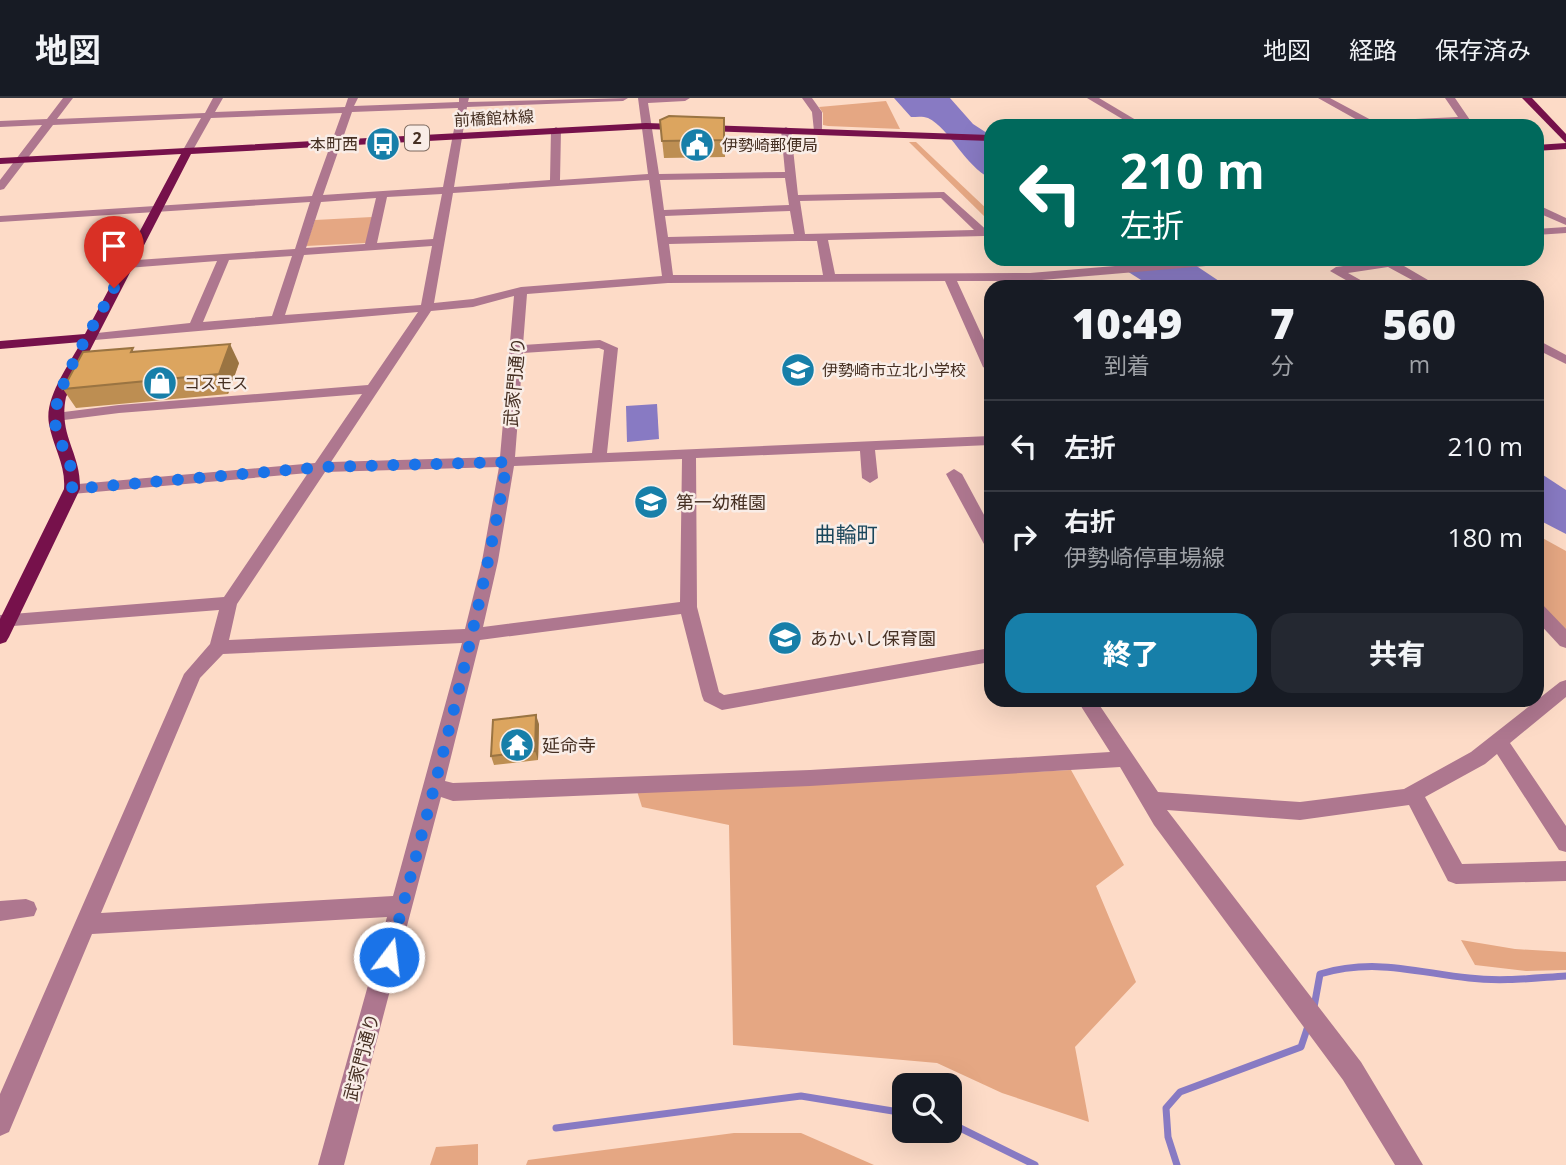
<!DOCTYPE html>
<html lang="ja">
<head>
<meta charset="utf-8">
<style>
  body { margin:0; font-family:"Open Sans","Noto Sans JP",sans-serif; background:#242831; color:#f1f3f6; height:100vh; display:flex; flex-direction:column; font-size:26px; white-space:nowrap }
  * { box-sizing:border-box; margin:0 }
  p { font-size:23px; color:#9ea1a6 }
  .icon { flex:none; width:38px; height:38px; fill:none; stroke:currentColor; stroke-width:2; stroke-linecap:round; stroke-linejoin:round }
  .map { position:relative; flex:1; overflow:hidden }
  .details { position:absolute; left:984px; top:182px; width:560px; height:427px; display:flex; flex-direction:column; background:#171b24; border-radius:21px; box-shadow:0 7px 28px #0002 }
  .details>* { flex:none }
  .top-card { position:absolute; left:984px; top:21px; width:560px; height:147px; border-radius:21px; box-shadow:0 7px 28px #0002; background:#00695c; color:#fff; overflow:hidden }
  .controls { position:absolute; left:892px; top:975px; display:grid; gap:14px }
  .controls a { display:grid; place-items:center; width:70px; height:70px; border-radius:14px; background:#171b24; box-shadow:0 7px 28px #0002; font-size:35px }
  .pin { position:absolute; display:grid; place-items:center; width:60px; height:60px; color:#fff; margin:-72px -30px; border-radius:50% 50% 50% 0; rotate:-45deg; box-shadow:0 0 7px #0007 }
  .pin .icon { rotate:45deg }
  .me { position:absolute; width:77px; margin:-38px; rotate:15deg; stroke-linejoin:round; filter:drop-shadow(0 0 5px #0008) }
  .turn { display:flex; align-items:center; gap:24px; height:147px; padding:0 21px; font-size:32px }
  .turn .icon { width:91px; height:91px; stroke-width:2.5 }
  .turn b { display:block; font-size:49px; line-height:60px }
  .eta { display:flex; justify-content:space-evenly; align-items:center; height:119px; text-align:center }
  .eta b { font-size:42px; font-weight:800; line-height:49px }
  .cta { display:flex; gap:14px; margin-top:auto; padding:14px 21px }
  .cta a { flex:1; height:80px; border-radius:21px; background:#177fa9; color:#fff; font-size:28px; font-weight:800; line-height:80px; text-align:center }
  .cta a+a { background:#242831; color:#f1f3f6 }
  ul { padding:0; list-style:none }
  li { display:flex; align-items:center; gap:21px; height:91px; padding:0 21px; border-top:2px solid #363941 }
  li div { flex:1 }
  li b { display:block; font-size:26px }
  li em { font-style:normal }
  header { display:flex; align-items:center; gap:42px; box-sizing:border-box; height:98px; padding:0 35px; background:#171b24; border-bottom:2px solid #363941 }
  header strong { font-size:33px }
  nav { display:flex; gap:38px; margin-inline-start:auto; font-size:24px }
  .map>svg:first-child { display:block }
  .green { fill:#e5a783 }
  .water { fill:#887ac3 }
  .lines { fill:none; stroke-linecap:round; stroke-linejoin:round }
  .stream { stroke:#887ac3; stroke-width:7 }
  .minor { fill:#ae778f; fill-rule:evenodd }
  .major { fill:#76114b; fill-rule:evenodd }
  .wall { fill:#bd8e52 }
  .shaded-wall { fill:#9a7442 }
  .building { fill:#dca55f; stroke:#9a7442; stroke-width:2 }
  .route { stroke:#1a73e8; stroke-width:12; stroke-dasharray:0 21.6 }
  .labels { text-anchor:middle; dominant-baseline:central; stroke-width:5; stroke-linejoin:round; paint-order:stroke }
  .far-street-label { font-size:16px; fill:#463023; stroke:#f9ede7 }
  .shield { fill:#f9ede7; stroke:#7c695e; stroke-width:2 }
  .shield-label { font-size:16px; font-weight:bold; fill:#463023 }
  .far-poi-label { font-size:16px; fill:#463023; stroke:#f9ede7; text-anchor:start }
  .street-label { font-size:18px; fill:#463023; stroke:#f9ede7 }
  .poi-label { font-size:18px; fill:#463023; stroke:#f9ede7; text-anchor:start }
  .quarter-label { font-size:21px; fill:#1a465b; stroke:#f9ede7 }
</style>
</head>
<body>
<header>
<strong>地図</strong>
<nav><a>地図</a><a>経路</a><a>保存済み</a></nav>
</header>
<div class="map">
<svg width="1566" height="1067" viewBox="0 0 1566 1067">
  <rect width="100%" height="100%" fill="#fddbc7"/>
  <g class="green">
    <polygon points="886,3 900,31 828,28 823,27 823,15 819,9"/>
    <polygon points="909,44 916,44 990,114 990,124"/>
    <polygon points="372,119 366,145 306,148 315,122"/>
    <polygon points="1537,437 1566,453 1566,533 1537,504"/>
    <polygon points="1071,672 1124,767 1096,788 1136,884 1075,949 1089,1024 1002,995 937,965 733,947 729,727 642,709 637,693"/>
    <polygon points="1461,842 1515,851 1566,854 1566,872 1526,873 1475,867"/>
    <polygon points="734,1035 801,1035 874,1067 526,1067 528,1062"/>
    <polygon points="478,1046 478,1067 430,1067 436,1049"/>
  </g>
  <g class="water">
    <path d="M894 0H950L973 26 990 37V80C965 68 950 31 928 20 923 18 916 19 911 19Z"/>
    <polygon points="1108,161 1186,161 1228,189 1152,189"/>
    <polygon points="657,306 659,341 627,344 626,308"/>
    <polygon points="1537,373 1566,392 1566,436 1537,421"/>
  </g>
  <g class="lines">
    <g class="stream">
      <path d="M1314 909 1320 876C1374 860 1415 874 1469 880 1502 884 1534 880 1566 878"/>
      <polyline points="950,1025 1035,1067"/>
      <polyline points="556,1030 801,998 905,1015"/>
      <polyline points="1177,1067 1168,1039 1166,1010 1180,994 1301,949 1308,928"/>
    </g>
    <g class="minor">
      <path d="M63 0H73L57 21 205 15 213 0H223L215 14 345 9 348 0H358L354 8 459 4V0H469L468 4 628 0 623 3 467 9 454 89 550 82 551 32 556 29 561 32 560 82 648 76 638 0H690L685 3 648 5 659 76 785 74 781 32 786 29 791 32 798 97 944 94 990 135 984 138 828 142 835 176 1030 175 1200 161H1247L1241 165 1030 183H957L990 255V273L983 269 945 183 668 185 527 196 523 247 600 242 618 250 607 355 990 338V347L875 352 878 380 870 385 862 380 860 353 696 360 697 509 719 594 724 597 990 550V564L722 612 704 603 702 598 681 516 480 542 445 683 453 685 810 672 1110 654 1077 602H1096L1158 694 1300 704 1404 691 1471 654 1560 584 1566 582V599L1510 645 1566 728V754L1559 752 1497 656 1485 666 1425 699 1462 766 1566 763V783L1456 786 1448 783 1409 707 1300 722 1167 712 1361 964 1423 1067H1395L1343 982 1154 727 1120 669 810 688 453 703 441 699 344 1067H318L387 819 92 836 9 1034 0 1038V996L184 576 210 546 219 512 0 529V517L224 499 308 375 72 396 64 391 67 387 315 365 362 296 119 315 56 323 49 319 56 315 119 307 368 287 418 214 83 243 82 240 88 236 190 225 217 163 127 170 123 169V163L295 151 310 104 0 124V118L312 98 342 15 211 20 193 52 188 55 183 52 201 20 53 27 4 91 0 92V82L42 27 0 29V23L47 21ZM458 10 443 89 323 97 352 14ZM785 80 789 107 664 112 660 82ZM649 82 662 178 521 189 473 201 434 205 453 95ZM442 96 433 141 377 145 387 99ZM376 100 365 146 306 150 321 104ZM941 100 974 132 805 136 800 103ZM790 113 794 136 668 139 665 118ZM798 143H817L823 177H673L669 146ZM432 148 421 207 285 217 304 157ZM292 158 272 218 203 224 229 162ZM514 198 500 359 331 364 431 213 473 209ZM599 250 604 252 592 355 515 359 523 255ZM682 361 680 504 483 529 498 463 514 368ZM499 369 482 463 465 531 229 542 237 506 325 374ZM462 545 393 798 101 815 200 580 223 556Z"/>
      <polygon points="802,0 812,0 822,14 822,35 814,33 812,14"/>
      <polygon points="1087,0 1099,0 1146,28 1134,28"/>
      <polygon points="1318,0 1330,0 1373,23 1458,19 1445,0 1455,0 1470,22 1465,25 1368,28"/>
      <polygon points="1536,106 1566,120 1566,127 1536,114"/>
      <polygon points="1566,129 1566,135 1536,137 1536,131"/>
      <polygon points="1377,161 1392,161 1440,189 1425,189 1388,169 1348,175 1373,189 1358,189 1330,173 1336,169 1379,163"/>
      <polygon points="1536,241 1566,257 1566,266 1536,251"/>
      <polygon points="954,371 962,376 990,428 990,447 984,446 946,376"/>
      <polygon points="1536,504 1542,506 1566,531 1566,550 1560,548 1536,522"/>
      <polygon points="26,801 34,804 37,811 34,818 0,823 0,803"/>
    </g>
    <g class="major">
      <polygon points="1522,0 1532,0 1566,36 1566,45"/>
      <path d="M646 25 990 37V43L646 31 191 56 66 299C58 338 81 354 80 391L9 539 6 544 0 546V521L64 391C66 367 53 349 49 326 44 299 69 268 81 244L0 251V243L85 236 181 56 0 66V60Z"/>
      <polygon points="1566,45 1566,51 1536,53 1536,47"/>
    </g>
  </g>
  <g class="wall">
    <polygon points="660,22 725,36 725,59 664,60"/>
    <polygon points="135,254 239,265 228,296 76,310 63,291"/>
    <polygon points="539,626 538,662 494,667 491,658"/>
  </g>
  <g class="shaded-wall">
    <polygon points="230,246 239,265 228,296 219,276"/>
    <polygon points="536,617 539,626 538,662 535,653"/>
  </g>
  <g class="building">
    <polygon points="669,18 724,20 724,42 662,43 660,22"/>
    <polygon points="230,246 219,276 63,291 83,254 133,250 131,254"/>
    <polygon points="536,617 535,653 491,658 493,622"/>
  </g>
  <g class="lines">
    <path class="route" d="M114 190C98 221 52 291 55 324 58 349 75 360 72 391L323 369 507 364C478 531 433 695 389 859"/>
  </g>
  <defs>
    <g id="bus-disc" transform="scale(1.75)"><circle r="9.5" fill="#177fa9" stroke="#f9ede7"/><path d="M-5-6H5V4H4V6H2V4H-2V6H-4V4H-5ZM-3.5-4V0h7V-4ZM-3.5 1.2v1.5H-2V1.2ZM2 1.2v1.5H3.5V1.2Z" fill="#fff"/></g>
    <g id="civic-disc" transform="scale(1.75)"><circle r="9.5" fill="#177fa9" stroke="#f9ede7"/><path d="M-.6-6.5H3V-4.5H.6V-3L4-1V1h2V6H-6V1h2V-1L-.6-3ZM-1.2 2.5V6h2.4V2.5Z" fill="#fff"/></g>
    <g id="school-disc" transform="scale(1.75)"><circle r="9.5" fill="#177fa9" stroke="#f9ede7"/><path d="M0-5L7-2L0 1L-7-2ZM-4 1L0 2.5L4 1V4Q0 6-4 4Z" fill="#fff"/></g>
    <g id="shop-disc" transform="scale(1.75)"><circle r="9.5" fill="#177fa9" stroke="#f9ede7"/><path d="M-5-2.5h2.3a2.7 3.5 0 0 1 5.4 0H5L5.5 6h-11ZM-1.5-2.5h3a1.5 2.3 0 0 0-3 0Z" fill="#fff"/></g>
    <g id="temple-disc" transform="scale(1.75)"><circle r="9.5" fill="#177fa9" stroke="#f9ede7"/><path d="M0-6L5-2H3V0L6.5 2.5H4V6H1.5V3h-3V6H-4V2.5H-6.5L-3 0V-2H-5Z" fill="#fff"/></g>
  </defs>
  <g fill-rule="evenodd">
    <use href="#bus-disc" x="383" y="46"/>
    <use href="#civic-disc" x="697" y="47"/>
    <use href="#school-disc" x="798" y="272"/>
    <use href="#shop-disc" x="160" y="285"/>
    <use href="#school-disc" x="651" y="404"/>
    <use href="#school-disc" x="785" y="540"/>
    <use href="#temple-disc" x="517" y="647"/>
  </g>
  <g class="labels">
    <g class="far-street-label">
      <text transform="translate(494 20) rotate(-3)">前橋館林線</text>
    </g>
    <rect class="shield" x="405" y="27.5" width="24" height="25" rx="5"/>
    <g class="shield-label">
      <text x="417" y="40">2</text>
    </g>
    <g class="far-poi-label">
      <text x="358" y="46" text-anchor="end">本町西</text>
      <text x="722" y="47">伊勢崎郵便局</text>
      <text x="822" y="272">伊勢崎市立北小学校</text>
      <text x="184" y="285">コスモス</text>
    </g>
    <g class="street-label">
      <text transform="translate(514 284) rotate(-85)">武家門通り</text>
      <text transform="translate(361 959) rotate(-75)">武家門通り</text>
    </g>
    <g class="poi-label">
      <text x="676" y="404">第一幼稚園</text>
      <text x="810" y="540">あかいし保育園</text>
      <text x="542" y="647">延命寺</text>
    </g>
    <g class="quarter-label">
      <text x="846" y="436">曲輪町</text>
    </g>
  </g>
</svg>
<div class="controls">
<a><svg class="icon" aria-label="search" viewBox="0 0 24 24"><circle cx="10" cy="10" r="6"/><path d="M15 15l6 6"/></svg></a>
</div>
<div class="pin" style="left:114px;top:190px;background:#d93025"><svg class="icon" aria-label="arrive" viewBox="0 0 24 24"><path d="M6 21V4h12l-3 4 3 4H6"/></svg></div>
<svg class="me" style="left:389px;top:859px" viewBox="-20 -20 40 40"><circle r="17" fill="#1a73e8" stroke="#fff" stroke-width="3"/><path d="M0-11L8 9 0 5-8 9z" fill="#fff"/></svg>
<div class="top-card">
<div class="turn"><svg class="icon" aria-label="left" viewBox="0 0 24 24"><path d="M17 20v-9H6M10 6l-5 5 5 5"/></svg><div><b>210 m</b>左折</div></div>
</div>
<section class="details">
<div class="eta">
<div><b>10:49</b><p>到着</p></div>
<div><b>7</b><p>分</p></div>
<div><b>560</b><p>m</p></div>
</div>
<ul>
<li><svg class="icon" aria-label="left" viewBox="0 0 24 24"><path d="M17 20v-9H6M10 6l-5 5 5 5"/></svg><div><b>左折</b></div><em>210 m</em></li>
<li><svg class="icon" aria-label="right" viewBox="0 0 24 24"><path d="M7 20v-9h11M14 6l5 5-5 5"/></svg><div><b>右折</b><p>伊勢崎停車場線</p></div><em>180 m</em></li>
</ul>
<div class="cta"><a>終了</a><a>共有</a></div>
</section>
</div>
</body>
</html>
